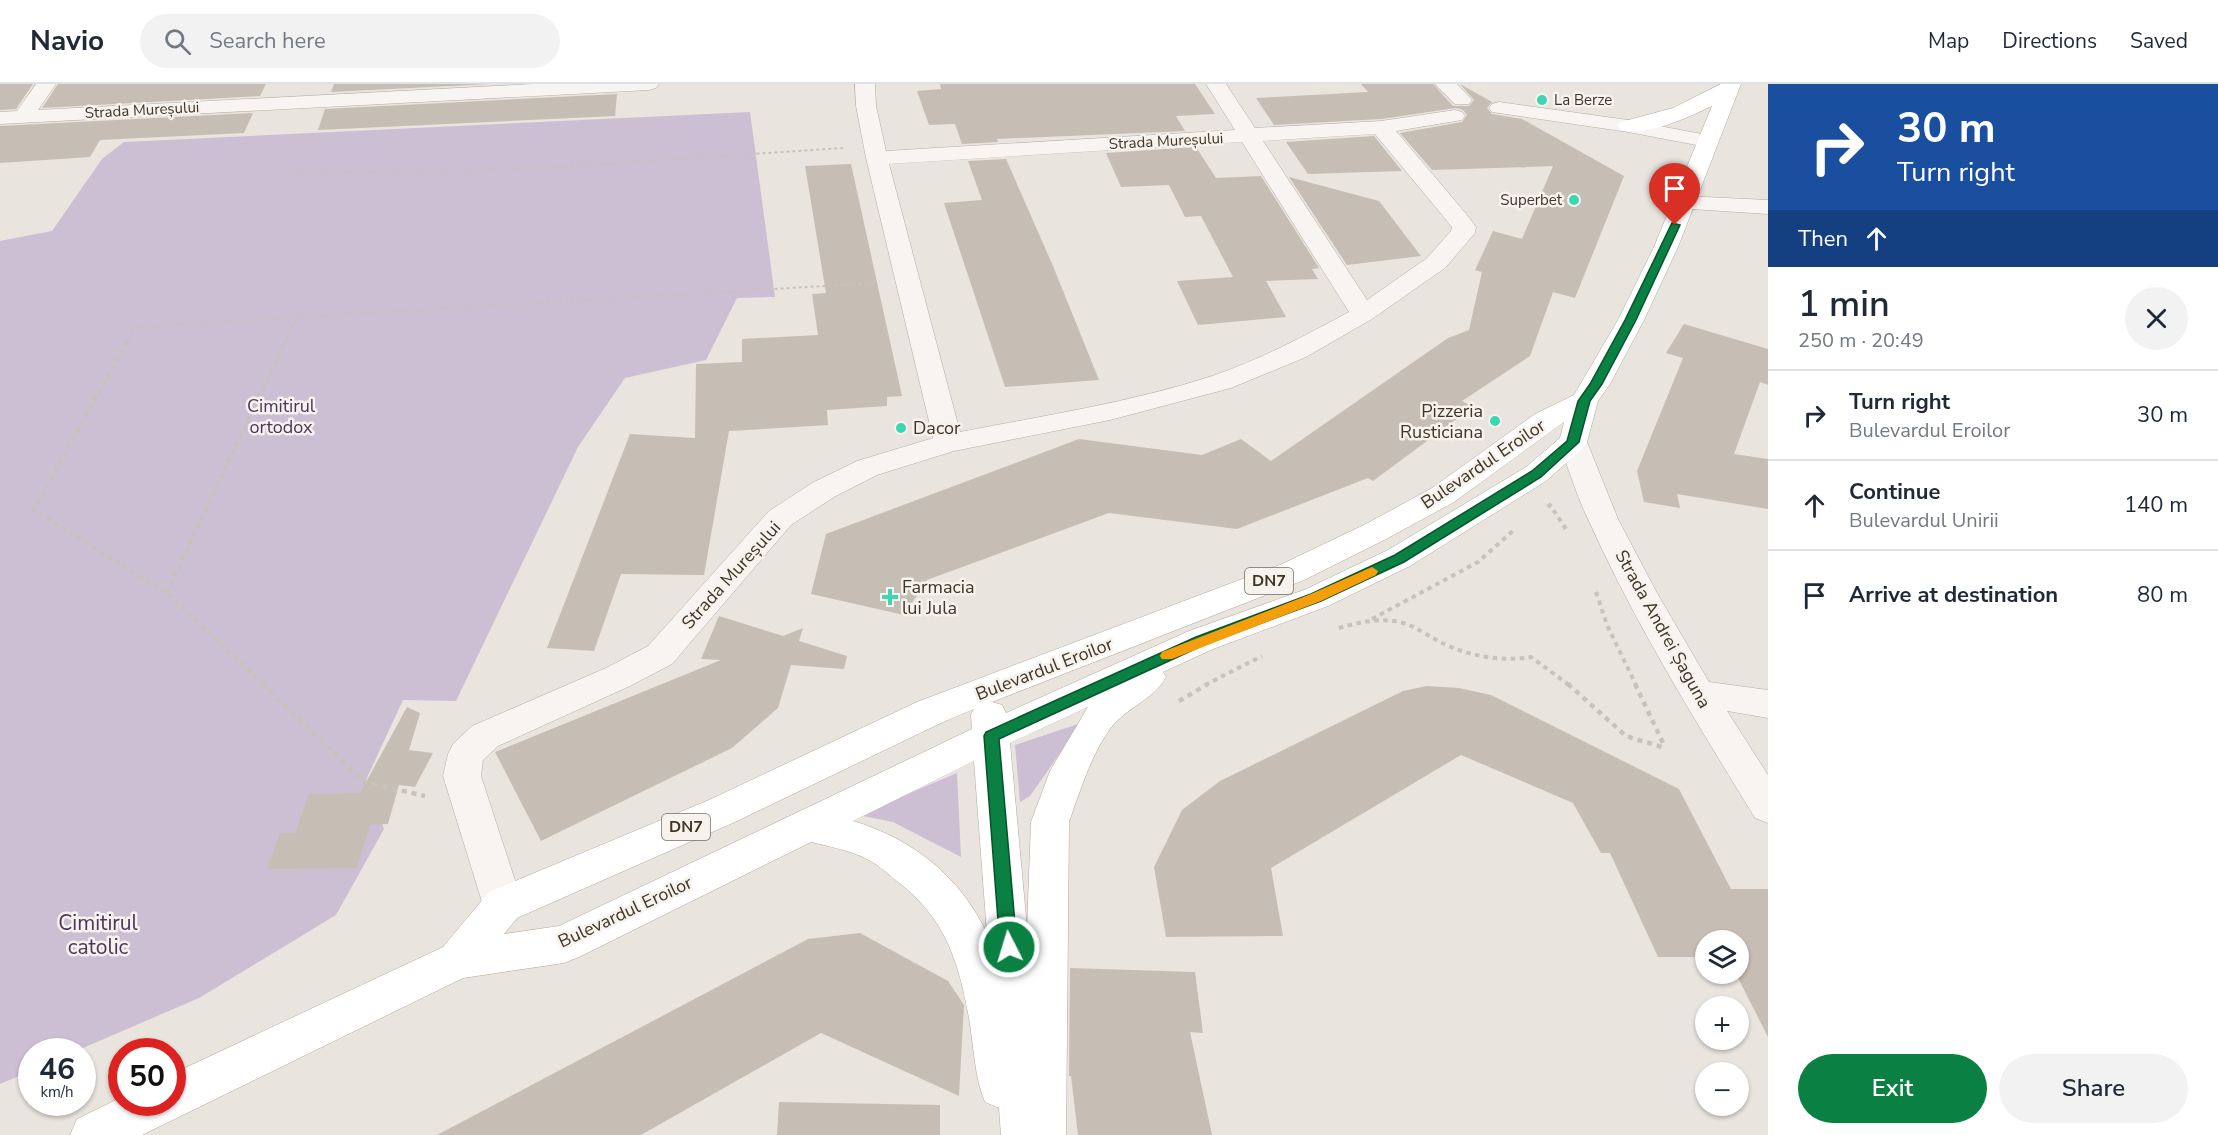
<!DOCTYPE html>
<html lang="en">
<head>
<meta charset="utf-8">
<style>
  body { margin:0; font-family:"Nunito Sans",sans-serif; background:#f2f2f3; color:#1f2937; height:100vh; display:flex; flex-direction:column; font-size:22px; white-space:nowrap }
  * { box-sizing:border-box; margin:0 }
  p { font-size:20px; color:#747a83 }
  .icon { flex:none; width:33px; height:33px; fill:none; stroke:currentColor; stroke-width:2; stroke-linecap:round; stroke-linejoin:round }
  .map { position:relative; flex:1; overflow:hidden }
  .panel { display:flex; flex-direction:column; background:#fff; width:450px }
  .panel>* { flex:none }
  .top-card { background:#1a4fa0; color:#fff; overflow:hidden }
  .buttons { position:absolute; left:1695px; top:846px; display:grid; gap:12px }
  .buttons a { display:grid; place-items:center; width:54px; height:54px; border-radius:50%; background:#fff; box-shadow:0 2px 4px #0004; font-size:30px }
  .speed { position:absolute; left:18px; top:954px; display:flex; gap:12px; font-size:30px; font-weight:700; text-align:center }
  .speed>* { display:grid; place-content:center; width:78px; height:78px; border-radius:50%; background:#fff; box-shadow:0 2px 4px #0004; line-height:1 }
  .speed small { font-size:15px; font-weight:400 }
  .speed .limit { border:9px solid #d22; background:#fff; color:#111 }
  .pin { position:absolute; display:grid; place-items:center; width:51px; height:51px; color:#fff; margin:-62px -26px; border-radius:50% 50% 50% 0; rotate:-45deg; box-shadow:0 0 6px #0007 }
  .pin .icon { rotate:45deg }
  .me { position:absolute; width:66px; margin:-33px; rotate:355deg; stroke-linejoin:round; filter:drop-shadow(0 0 4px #0008) }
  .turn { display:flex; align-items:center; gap:21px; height:126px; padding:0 30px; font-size:27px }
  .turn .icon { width:78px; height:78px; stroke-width:2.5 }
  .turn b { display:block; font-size:42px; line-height:51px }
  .then { display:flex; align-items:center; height:57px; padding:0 30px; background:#0003; gap:12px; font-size:22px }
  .round { display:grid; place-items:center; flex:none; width:63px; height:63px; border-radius:32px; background:#f2f2f3 }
  .headline { display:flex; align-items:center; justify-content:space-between; height:102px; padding:0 30px }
  h1 { font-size:36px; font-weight:600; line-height:45px }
  .cta { display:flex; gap:12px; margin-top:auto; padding:12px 30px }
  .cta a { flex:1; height:69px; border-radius:36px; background:#0b8043; color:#fff; font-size:24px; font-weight:600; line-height:69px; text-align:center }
  .cta a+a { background:#f2f2f3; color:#1f2937 }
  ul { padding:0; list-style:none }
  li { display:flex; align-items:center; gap:18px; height:90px; padding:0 30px; border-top:2px solid #e0e1e3 }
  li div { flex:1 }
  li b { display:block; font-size:22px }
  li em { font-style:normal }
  header { display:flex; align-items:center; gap:36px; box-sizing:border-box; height:84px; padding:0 30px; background:#fff; border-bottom:2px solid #e0e1e3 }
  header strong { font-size:28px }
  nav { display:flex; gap:33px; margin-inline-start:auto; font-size:21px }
  .search { width:420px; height:54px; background:#f2f2f3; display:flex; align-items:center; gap:15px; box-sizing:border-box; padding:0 21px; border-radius:33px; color:#747a83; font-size:22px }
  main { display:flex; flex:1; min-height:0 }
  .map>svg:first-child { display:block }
  .green { fill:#ccbfd3 }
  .building { fill:#c6beb5 }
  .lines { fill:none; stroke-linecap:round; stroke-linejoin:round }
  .minor-casing { stroke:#b3aca3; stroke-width:1 }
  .major-casing { stroke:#b5a99d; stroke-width:1 }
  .path-far2 { stroke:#c7c2bc; stroke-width:2; stroke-dasharray:3 3; stroke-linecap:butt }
  .path-far1 { stroke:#c7c2bc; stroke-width:4; stroke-dasharray:4.5 4.5; stroke-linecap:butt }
  .path { stroke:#c7c2bc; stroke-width:4.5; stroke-dasharray:5 5; stroke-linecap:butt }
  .minor { fill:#f7f4f1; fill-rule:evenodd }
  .major { fill:#fff; fill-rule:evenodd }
  .route { fill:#0b8043; stroke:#07532c; stroke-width:1.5 }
  .slow { fill:#f59e0b }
  .poi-dot { fill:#3bd6b2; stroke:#f6f2ed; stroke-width:2 }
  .labels { text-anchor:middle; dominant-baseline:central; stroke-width:5; stroke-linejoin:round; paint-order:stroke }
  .far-poi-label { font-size:15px; fill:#403526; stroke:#f6f2ed; text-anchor:start }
  .far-street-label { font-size:15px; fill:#403526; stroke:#f6f2ed }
  .shield { fill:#f6f2ed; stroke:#776e62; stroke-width:1.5 }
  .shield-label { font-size:16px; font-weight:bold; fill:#403526 }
  .park-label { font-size:18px; fill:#51335d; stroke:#f6f2ed }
  .poi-label { font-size:18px; fill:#403526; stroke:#f6f2ed; text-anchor:start }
  .street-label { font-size:18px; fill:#403526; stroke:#f6f2ed }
  .near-park-label { font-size:21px; fill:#51335d; stroke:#f6f2ed }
</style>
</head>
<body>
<header>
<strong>Navio</strong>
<div class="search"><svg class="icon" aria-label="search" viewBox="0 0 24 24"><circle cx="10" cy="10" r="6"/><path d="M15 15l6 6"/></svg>Search here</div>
<nav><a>Map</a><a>Directions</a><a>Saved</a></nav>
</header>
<main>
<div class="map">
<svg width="1768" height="1051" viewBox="0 0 1768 1051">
  <rect width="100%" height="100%" fill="#e9e4de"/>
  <g class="green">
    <polygon points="750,28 775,213 737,214 706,276 625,294 578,363 456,617 403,616 365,698 384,745 336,831 199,914 76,967 32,968 31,987 0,1000 0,157 52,147 102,75 124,58"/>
    <polygon points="1081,639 1030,712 1020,718 1015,661"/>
    <polygon points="957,689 961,773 893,738 858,731"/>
  </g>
  <g class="building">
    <polygon points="0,0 33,0 16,25 0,26"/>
    <polygon points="58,0 266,0 260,12 42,24"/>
    <polygon points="334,0 490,0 331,8"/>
    <polygon points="940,0 1195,0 1215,30 1176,32 1185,47 997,55 998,58 962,60 955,40 929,41 917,7 941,5"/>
    <polygon points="1361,0 1433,0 1453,22 1469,22 1474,16 1460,0 1492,18 1487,24 1492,30 1522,35 1624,92 1575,214 1553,208 1530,272 1462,317 1473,323 1373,397 1368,394 1237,445 1109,429 927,496 904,531 811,510 826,450 1079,355 1202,371 1241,355 1271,377 1448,254 1469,246 1482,188 1475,186 1493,147 1522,155 1553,82 1432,86 1400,49 1462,38 1467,31 1463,26 1456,24 1381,35 1274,41 1256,14 1368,8"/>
    <polygon points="617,10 615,32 318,46 325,25"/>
    <polygon points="253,29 244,49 100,56 90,73 0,79 0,42"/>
    <polygon points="1374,52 1402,87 1308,90 1286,58"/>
    <polygon points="1196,63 1216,94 1261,92 1319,184 1312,185 1318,195 1266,197 1286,233 1198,241 1177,197 1233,193 1201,132 1185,133 1169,101 1121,103 1106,69"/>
    <polygon points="1006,75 1053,182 1099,296 1005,303 944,119 982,116 968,77"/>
    <polygon points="851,80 902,312 887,313 887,322 827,326 828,341 729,347 704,491 621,490 594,567 547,564 630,350 695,354 696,280 742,278 742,255 818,251 812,210 826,209 805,82"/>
    <polygon points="1289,93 1379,117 1421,172 1347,181"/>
    <polygon points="1684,240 1768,265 1768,301 1760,298 1734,370 1768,375 1768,425 1677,410 1680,424 1644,418 1637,387 1683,274 1666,269"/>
    <polygon points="719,532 783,552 803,544 799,557 847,572 844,585 791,581 778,624 732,664 541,757 495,668 721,576 701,575"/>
    <polygon points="1427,602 1459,604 1491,611 1679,705 1731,805 1768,805 1768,953 1736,890 1738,890 1738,856 1706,856 1706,873 1658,873 1610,769 1601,769 1573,719 1461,671 1271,784 1283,852 1166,853 1154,783 1182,726 1220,697 1403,607"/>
    <polygon points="407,623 420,629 409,666 433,669 415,703 399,701 388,740 370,741 357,784 267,785 280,749 295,749 309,710 360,709"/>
    <polygon points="860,849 948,897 964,921 959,1012 821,949 641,1051 437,1051 808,855"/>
    <polygon points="1070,884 1195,888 1203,949 1190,948 1212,1051 1078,1051 1071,992 1069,992"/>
    <polygon points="779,1018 940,1021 940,1051 777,1051"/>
  </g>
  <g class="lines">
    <g class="minor-casing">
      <g id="minor">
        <polygon points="36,0 56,0 38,26 533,0 659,0 656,4 649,6 0,40 0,28 17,27"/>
        <path d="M855 0H875L876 22 886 67 1235 46 1206 0H1226L1255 44 1381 37 1455 26 1462 28 1465 32 1462 36 1396 47 1467 131 1476 143 1475 149 1445 184 1372 235 1306 273 1231 304 1110 336 954 367 877 391 834 413 791 441 672 580 630 602 498 662 483 676 481 692 523 821 517 834 503 839 489 834 483 821 443 692 448 670 453 660 472 642 606 584 648 562 769 427 812 399 857 377 933 354 866 74 856 22ZM1375 50 1452 143 1451 147 1427 174 1367 216 1263 57ZM1242 58 1349 228C1304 252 1260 276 1212 292 1133 318 1042 332 960 348L889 80Z"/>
        <polygon points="1435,0 1457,0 1472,16 1469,20 1455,20"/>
        <polygon points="1499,18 1628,36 1707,51 1715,52 1718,57 1715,62 1707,63 1628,48 1492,28 1489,24 1492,20"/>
        <polygon points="1684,112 1768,116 1768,130 1676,124 1673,119 1676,114"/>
        <path d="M1573 349 1583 352 1587 358 1618 435 1657 509 1709 598 1768 606V634L1727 627 1768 691V739L1755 734C1695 636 1635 540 1588 435 1576 410 1568 384 1559 358L1563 352Z"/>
      </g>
    </g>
    <g class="major-casing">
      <path id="major" d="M1721 0H1741L1678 163 1644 236 1610 300 1598 317 1587 358 1583 364 1546 397 1410 482 1328 522 1213 565 1163 588 1166 593C1155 614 1130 622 1114 640 1093 665 1080 707 1069 738L1066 1051H1001L999 1024 985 1018C974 992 974 962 969 934 958 875 945 834 897 797 886 788 876 779 863 773 847 766 828 762 811 758L579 873 564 879 463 894 142 1051H70L77 1035 122 1013V1018H172V990L443 863 489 808 709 716 917 618 1282 480 1366 440 1432 404 1535 330 1574 311 1618 236 1654 163 1712 22C1689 33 1646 53 1621 46L1617 42 1621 38 1673 24ZM1564 338 1560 354 1526 383 1388 466 1304 506 1189 547 1006 629 1002 621 992 618 1304 496 1388 454 1454 418ZM1088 623 1050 687 1031 738 1027 844 1010 659ZM974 625 971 631 972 645 559 842 504 850 517 834 735 738 943 638ZM974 677 987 850C961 793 913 755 853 737Z"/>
    </g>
    <g class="path-far2">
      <polyline points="289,89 509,86 843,64"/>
      <polyline points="126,260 135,243 874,199"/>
      <polyline points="284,260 297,233"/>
    </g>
    <g class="path-far1">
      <polyline points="127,258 34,426 167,509 264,601"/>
      <polyline points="1548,423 1550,421 1566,445"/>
      <polyline points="1596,508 1607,541 1636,601"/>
      <polyline points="167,509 285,258"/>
      <polyline points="1372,535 1478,478 1514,446"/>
      <path d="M1339 544C1360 538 1382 533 1403 539 1417 543 1428 552 1440 558 1468 572 1501 578 1531 573L1569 601"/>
      <polyline points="1205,601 1262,572"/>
    </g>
    <g class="path">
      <polyline points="262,600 365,698 425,712"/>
      <polyline points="1568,600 1626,652 1665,664"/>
      <polyline points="1635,600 1665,663"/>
      <polyline points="1179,617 1208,600"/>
    </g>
    <use href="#minor" class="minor"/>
    <use href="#major" class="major"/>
  </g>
  <polygon class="route" points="1672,139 1680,141 1636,236 1602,300 1590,317 1579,358 1541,393 1404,478 1321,517 1206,560 999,655 1017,863 1015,869 1009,871 1003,869 1000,863 984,652 986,648 1196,553 1311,510 1395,471 1532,387 1567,357 1578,317 1590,300 1625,236"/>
  <polygon class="slow" points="1372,483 1378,487 1376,491 1321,517 1172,575 1162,575 1160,572 1162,568 1311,510"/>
  <g class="poi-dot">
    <circle cx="1542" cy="16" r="6"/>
    <circle cx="1574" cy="116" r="6"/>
    <circle cx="1495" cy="337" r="6"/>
    <circle cx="901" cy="344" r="6"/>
    <path d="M887 504h6v6h6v6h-6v6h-6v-6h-6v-6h6z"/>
  </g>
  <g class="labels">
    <g class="far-poi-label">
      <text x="1554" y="16">La Berze</text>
      <text x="1562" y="116" text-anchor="end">Superbet</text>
    </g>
    <g class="far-street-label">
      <text transform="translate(142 26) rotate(-3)">Strada Mureșului</text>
      <text transform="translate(1166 57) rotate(-3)">Strada Mureșului</text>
    </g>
    <g class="shield">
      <rect x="1245" y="484" width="48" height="26" rx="4.5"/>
      <rect x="662" y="730" width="48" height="26" rx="4.5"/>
    </g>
    <g class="shield-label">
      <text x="1269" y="497">DN7</text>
      <text x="686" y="743">DN7</text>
    </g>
    <g class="park-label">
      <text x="281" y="322">Cimitirul<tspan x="281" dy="21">ortodox</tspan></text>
    </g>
    <g class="poi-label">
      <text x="1483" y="327" text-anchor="end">Pizzeria<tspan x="1483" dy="21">Rusticiana</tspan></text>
      <text x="913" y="344">Dacor</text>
      <text x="902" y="503">Farmacia<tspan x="902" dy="21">lui Jula</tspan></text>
    </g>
    <g class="street-label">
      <text transform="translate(1483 380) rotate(-34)">Bulevardul Eroilor</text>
      <text transform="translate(731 491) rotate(-48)">Strada Mureșului</text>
      <text transform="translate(1663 545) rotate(61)">Strada Andrei Șaguna</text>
      <text transform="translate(1044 585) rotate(-21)">Bulevardul Eroilor</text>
      <text transform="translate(625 828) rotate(-25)">Bulevardul Eroilor</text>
    </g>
    <g class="near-park-label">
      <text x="98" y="839">Cimitirul<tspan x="98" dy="24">catolic</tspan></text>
    </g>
  </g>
</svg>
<div class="buttons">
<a><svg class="icon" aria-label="layers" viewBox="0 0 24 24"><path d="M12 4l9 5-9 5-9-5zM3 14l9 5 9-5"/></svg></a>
<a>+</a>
<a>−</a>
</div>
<div class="speed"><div>46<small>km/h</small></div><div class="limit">50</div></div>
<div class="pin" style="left:1675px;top:141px;background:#d93025"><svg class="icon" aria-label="arrive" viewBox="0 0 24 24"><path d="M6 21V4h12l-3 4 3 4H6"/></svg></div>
<svg class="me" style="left:1009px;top:863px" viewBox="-20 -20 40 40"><circle r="17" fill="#0b8043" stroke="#fff" stroke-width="3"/><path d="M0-11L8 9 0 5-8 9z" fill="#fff"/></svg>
</div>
<section class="panel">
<div class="top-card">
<div class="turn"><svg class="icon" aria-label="right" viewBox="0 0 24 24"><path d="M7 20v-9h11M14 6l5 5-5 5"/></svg><div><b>30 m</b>Turn right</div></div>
<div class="then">Then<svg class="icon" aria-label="ahead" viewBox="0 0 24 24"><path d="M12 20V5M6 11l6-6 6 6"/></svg></div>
</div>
<div class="headline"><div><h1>1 min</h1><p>250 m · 20:49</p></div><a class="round"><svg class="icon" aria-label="close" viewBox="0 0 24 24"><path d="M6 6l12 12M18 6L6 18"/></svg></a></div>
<ul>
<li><svg class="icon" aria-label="right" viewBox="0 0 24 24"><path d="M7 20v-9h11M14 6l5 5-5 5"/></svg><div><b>Turn right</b><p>Bulevardul Eroilor</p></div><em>30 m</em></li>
<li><svg class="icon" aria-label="ahead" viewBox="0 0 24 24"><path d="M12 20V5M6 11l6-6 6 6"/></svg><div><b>Continue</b><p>Bulevardul Unirii</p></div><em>140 m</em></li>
<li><svg class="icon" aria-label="arrive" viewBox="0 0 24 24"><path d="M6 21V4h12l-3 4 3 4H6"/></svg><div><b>Arrive at destination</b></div><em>80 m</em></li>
</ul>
<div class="cta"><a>Exit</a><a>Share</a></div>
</section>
</main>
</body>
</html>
